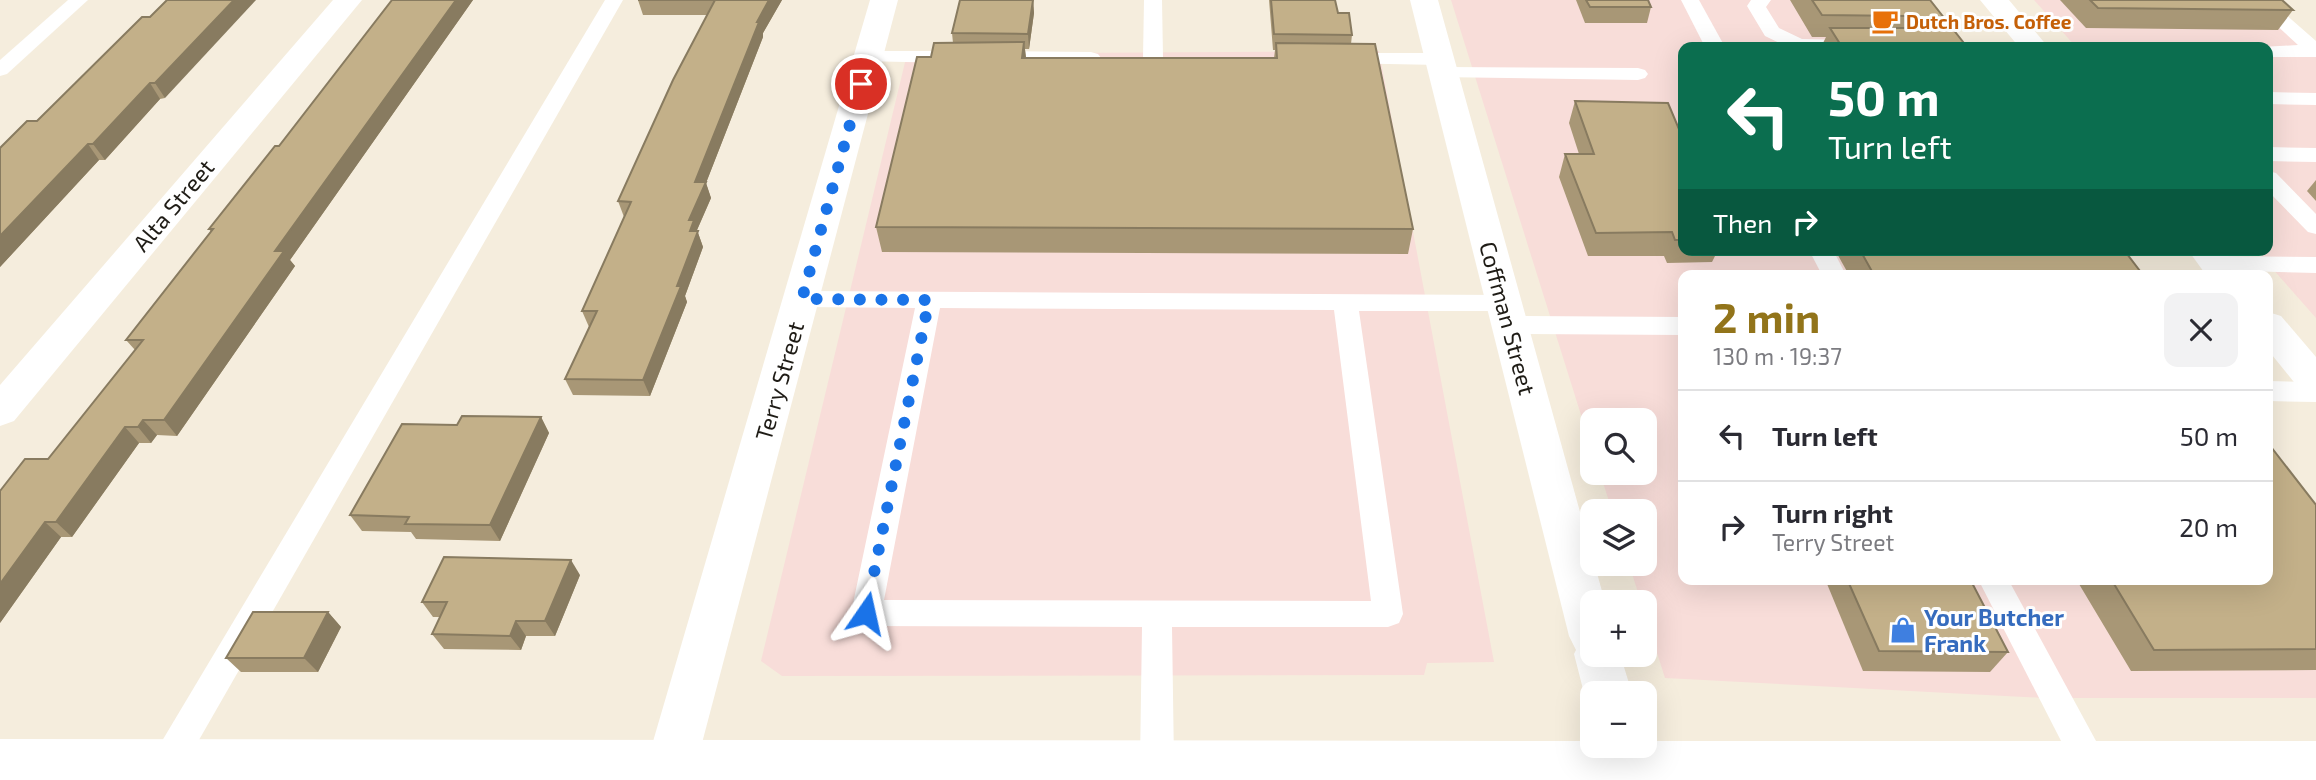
<!DOCTYPE html>
<html lang="en">
<head>
<meta charset="utf-8">
<style>
  body { margin:0; font-family:"Exo 2",sans-serif; background:#f2f2f3; color:#2b2b33; height:100vh; display:flex; flex-direction:column; font-size:26px; white-space:nowrap }
  * { box-sizing:border-box; margin:0 }
  p { font-size:23px; color:#7c7c81 }
  .icon { flex:none; width:38px; height:38px; fill:none; stroke:currentColor; stroke-width:2; stroke-linecap:round; stroke-linejoin:round }
  .map { position:relative; flex:1; overflow:hidden }
  .drawer { position:absolute; left:1678px; top:270px; width:595px; height:315px; display:flex; flex-direction:column; background:#fff; border-radius:14px; box-shadow:0 7px 28px #0002 }
  .drawer>* { flex:none }
  .hud { position:absolute; left:1678px; top:42px; width:595px; height:214px; border-radius:14px; box-shadow:0 7px 28px #0002; background:#0b6e4f; color:#fff; overflow:hidden }
  .fabs { position:absolute; left:1580px; top:408px; display:grid; gap:14px }
  .fabs a { display:grid; place-items:center; width:77px; height:77px; border-radius:14px; background:#fff; box-shadow:0 7px 28px #0002; font-size:35px }
  .pin { position:absolute; display:grid; place-items:center; width:60px; height:60px; color:#fff; margin:-30px; border:4px solid #fff; border-radius:50%; box-shadow:0 2px 7px #0007 }
  .me { position:absolute; width:77px; margin:-38px; rotate:11deg; stroke-linejoin:round; filter:drop-shadow(0 0 5px #0008) }
  .turn { display:flex; align-items:center; gap:24px; height:147px; padding:0 35px; font-size:32px }
  .turn .icon { width:91px; height:91px; stroke-width:2.5 }
  .turn b { display:block; font-size:49px; line-height:60px }
  .then { display:flex; align-items:center; height:66px; padding:0 35px; background:#0003; gap:14px; font-size:26px }
  .round { display:grid; place-items:center; flex:none; width:74px; height:74px; border-radius:14px; background:#f2f2f3 }
  .overview { display:flex; align-items:center; justify-content:space-between; height:119px; padding:0 35px }
  h1 { font-size:42px; font-weight:700; line-height:52px; color:#92741a }
  ul { padding:0; list-style:none }
  li { display:flex; align-items:center; gap:21px; height:91px; padding:0 35px; border-top:2px solid #e1e1e2 }
  li div { flex:1 }
  li b { display:block; font-size:26px }
  li em { font-style:normal }
  .map>svg:first-child { display:block }
  .commercial { fill:#f8ddd9 }
  .lines { fill:none; stroke-linecap:round; stroke-linejoin:round }
  .lane { fill:#fff; fill-rule:evenodd }
  .street { fill:#fff; fill-rule:evenodd }
  .secondary { fill:#fff; fill-rule:evenodd }
  .highway { fill:#fff; fill-rule:evenodd }
  .wall { fill:#a89776 }
  .shaded-wall { fill:#887b60 }
  .building { fill:#c3b089; stroke:#887b60; stroke-width:2 }
  .route { stroke:#1a73e8; stroke-width:12; stroke-dasharray:0 21.6 }
  .labels { text-anchor:middle; dominant-baseline:central; stroke-width:6; stroke-linejoin:round; paint-order:stroke }
  .far-food-label { font-size:19px; font-weight:bold; fill:#c56008; stroke:#fff; text-anchor:start }
  .street-label { font-size:23px; fill:#1f1c16; stroke:#fff }
  .shop-label { font-size:23px; font-weight:bold; fill:#366cbe; stroke:#fff; text-anchor:start }
</style>
</head>
<body>
<div class="map">
<svg width="2316" height="780" viewBox="0 0 2316 780">
  <rect width="100%" height="100%" fill="#f5eddd"/>
  <g class="commercial">
    <polygon points="1451,0 1915,0 1950,47 1684,47 1684,250 2104,250 2123,275 1684,275 1684,579 2268,579 2316,530 2316,698 2045,698 1665,678 1645,615 1645,602 1641,602 1629,564 1645,564 1645,511 1612,511 1600,473 1645,472 1645,420 1592,420 1592,450"/>
    <polygon points="2034,0 2254,0 2316,56 2316,318 2256,250 2268,250 2268,47 2076,47"/>
    <polygon points="1379,51 1494,662 1427,663 1424,675 782,676 761,661 907,54"/>
  </g>
  <g class="lines">
    <g class="lane">
      <polygon points="68,0 88,0 7,74 0,76 0,60"/>
      <polygon points="605,0 623,0 180,773 168,778 156,773 151,762 156,751"/>
      <polygon points="1144,0 1162,0 1163,58 1160,62 1146,62 1143,58"/>
      <polygon points="1681,0 1699,0 1725,47 1705,47"/>
      <polygon points="1751,0 1771,0 1766,7 1779,28 1802,39 1896,41 1906,47 1788,47 1765,36 1747,6"/>
      <polygon points="2249,0 2269,0 2316,41 2316,57 2268,57 2268,47 2261,47 2298,45"/>
      <polygon points="868,51 951,51 958,53 961,57 958,61 951,63 861,61 858,57 861,53"/>
      <polygon points="989,51 1091,52 1098,54 1101,58 1098,62 1091,64 982,61 979,57 982,53"/>
      <polygon points="1343,53 1440,53 1447,55 1450,59 1447,63 1440,65 1336,63 1333,59 1336,55"/>
      <polygon points="1444,67 1638,68 1645,70 1648,74 1645,78 1638,80 1437,77 1434,73 1437,69"/>
      <polygon points="2268,92 2316,93 2316,105 2268,104"/>
      <polygon points="2268,147 2316,148 2316,162 2268,161"/>
      <polygon points="2268,171 2276,173 2316,214 2316,234 2308,232 2268,191"/>
      <polygon points="1809,250 1833,250 1846,275 1822,275"/>
      <polygon points="2217,256 2316,257 2316,273 2209,270 2205,264 2209,258"/>
      <path d="M802 291 1504 295 1513 297 1516 303 1513 309 1504 311H1359L1403 614 1399 623 1388 627H1172L1174 763 1169 774 1157 779 1145 774 1140 763 1142 627 866 626 855 622 851 613 915 308 802 307 793 305 790 299 793 293ZM940 308 1334 310 1371 601 884 600Z"/>
      <polygon points="1510,316 1684,317 1684,335 1510,334 1501,331 1498,325 1501,319"/>
      <polygon points="2268,381 2316,382 2316,402 2268,401"/>
      <polygon points="1978,579 2008,579 2102,752 2107,763 2102,774 2090,779 2078,774"/>
    </g>
    <g class="street">
      <polygon points="333,0 362,0 14,421 0,426 0,385"/>
      <polygon points="870,0 898,0 697,762 689,778 655,778 647,762"/>
      <polygon points="1410,0 1438,0 1605,602 1592,602 1592,654 1620,654 1632,693 1592,693 1592,708 1584,693 1574,654 1576,650 1569,636"/>
    </g>
    <polygon class="secondary" points="0,739 1592,741 1592,746 1645,746 1645,741 2316,741 2316,780 0,780"/>
    <g class="highway">
      <polygon points="1980,0 2009,0 2048,47 2019,47"/>
      <polygon points="2188,250 2224,250 2243,275 2206,275"/>
      <polygon points="2268,312 2281,316 2316,357 2316,396 2302,392 2268,350"/>
    </g>
  </g>
  <g class="wall">
    <polygon points="392,0 473,0 290,260 295,266 177,436 157,435 151,443 139,443 72,537 61,537 0,623 48,459 135,350 126,340 211,232 209,229 279,146"/>
    <polygon points="638,0 782,0 763,33 763,37 706,183 711,198 697,230 703,247 685,296 687,302 650,396 573,395 565,379 589,327 582,311 624,217 618,201 707,15 643,15"/>
    <polygon points="960,0 1033,0 1034,13 1029,49 1025,49 1026,58 1274,58 1275,50 1273,50 1269,0 1335,0 1338,13 1352,35 1351,44 1413,229 1408,254 882,252 876,227 931,57 953,43 952,33"/>
    <polygon points="1576,0 1648,0 1651,7 1647,23 1585,23"/>
    <polygon points="1790,0 1930,0 1967,47 1821,47 1826,37 1812,37"/>
    <polygon points="2060,0 2282,0 2293,10 2278,30 2086,28"/>
    <polygon points="150,17 165,98 160,99 105,160 99,160 0,267 0,148 37,121"/>
    <polygon points="1575,101 1684,141 1684,250 1811,250 1809,255 1715,256 1712,262 1667,263 1664,256 1588,256 1559,177 1565,154 1579,154 1569,123"/>
    <polygon points="2316,180 2316,201 2307,191"/>
    <polygon points="1835,250 2124,250 2143,275 1849,275"/>
    <polygon points="541,417 549,433 500,541 416,539 411,532 362,531 350,515 457,425"/>
    <polygon points="2316,505 2316,670 2131,671 2076,579 2268,579"/>
    <polygon points="580,575 555,636 526,636 521,650 444,649 432,634 440,617 433,617 422,602"/>
    <polygon points="1825,579 1970,579 2008,652 1990,672 1863,671"/>
    <polygon points="328,612 341,627 318,672 241,672 226,658"/>
  </g>
  <g class="shaded-wall">
    <polygon points="234,0 256,0 165,98 155,83"/>
    <polygon points="456,0 473,0 290,260 295,266 177,436 164,420 275,251"/>
    <polygon points="769,0 782,0 763,33 763,37 706,183 711,198 697,230 703,247 685,296 687,302 650,396 643,380 677,286 690,231 689,220 695,182 757,22"/>
    <polygon points="1033,0 1034,13 1029,49 1028,34"/>
    <polygon points="1024,42 1027,66 1022,58"/>
    <polygon points="150,83 160,99 105,160 93,144"/>
    <polygon points="88,144 99,160 0,267 0,236"/>
    <polygon points="541,417 549,433 500,541 490,525"/>
    <polygon points="143,420 157,435 151,443 138,427"/>
    <polygon points="125,427 139,443 72,537 56,522"/>
    <polygon points="45,522 61,537 0,623 0,584"/>
    <polygon points="571,560 580,575 555,636 545,621"/>
    <polygon points="328,612 341,627 318,672 304,658"/>
    <polygon points="516,621 526,636 521,650 510,636"/>
  </g>
  <g class="building">
    <polygon points="167,0 234,0 155,83 150,83 93,144 88,144 0,236 0,148 27,121 37,121 142,17 150,17"/>
    <polygon points="392,0 456,0 275,251 284,251 164,420 143,420 138,427 125,427 56,522 45,522 0,584 0,491 25,459 48,459 143,340 126,340 213,229 209,229 275,146 279,146"/>
    <polygon points="638,0 769,0 757,22 759,22 695,182 706,182 689,220 694,220 690,231 698,231 677,286 681,286 643,380 565,379 597,311 582,311 631,202 618,201 673,80 715,0"/>
    <polygon points="960,0 1033,0 1028,34 952,33"/>
    <polygon points="1271,0 1335,0 1338,13 1349,13 1352,35 1274,34"/>
    <polygon points="1586,0 1648,0 1651,7 1590,7"/>
    <polygon points="1812,0 1930,0 1967,47 1842,47 1830,28 1917,28 1919,24 1907,16 1822,15"/>
    <polygon points="2090,0 2282,0 2293,10 2098,8"/>
    <polygon points="1024,42 1022,58 1277,58 1276,43 1375,44 1413,229 876,227 917,57 931,57 934,43"/>
    <polygon points="1575,101 1668,103 1684,141 1684,240 1675,240 1672,232 1596,233 1565,154 1594,154"/>
    <polygon points="1860,250 2124,250 2143,275 1874,275"/>
    <polygon points="462,416 541,417 490,525 405,524 409,517 350,515 402,424 457,425"/>
    <polygon points="2268,443 2316,505 2316,649 2154,650 2111,579 2268,579"/>
    <polygon points="444,557 571,560 545,621 516,621 510,636 432,634 447,602 422,602"/>
    <polygon points="1847,579 1970,579 2008,652 1879,651"/>
    <polygon points="253,612 328,612 304,658 226,658"/>
  </g>
  <g class="lines">
    <polyline class="route" points="861,84 802,299 929,300 866,613"/>
  </g>
  <defs>
    <g id="cafe-bare" transform="scale(2.1)"><path d="M-5.5-4.5H6V0H3Q3 3.5 0 3.5H-2.5Q-5.5 3.5-5.5 0ZM3-3.2v2h1.7v-2ZM-6 4.5H4V6H-6Z" fill="#e8710a" stroke="#fff" stroke-width="2.5" paint-order="stroke"/></g>
    <g id="shop-bare" transform="scale(2.1)"><path d="M-5-2.5h2.3a2.7 3.5 0 0 1 5.4 0H5L5.5 6h-11ZM-1.5-2.5h3a1.5 2.3 0 0 0-3 0Z" fill="#3f7fe0" stroke="#fff" stroke-width="2.5" paint-order="stroke"/></g>
  </defs>
  <g fill-rule="evenodd">
    <use href="#cafe-bare" x="1885" y="21"/>
    <use href="#shop-bare" x="1903" y="630"/>
  </g>
  <g class="labels">
    <g class="far-food-label">
      <text x="1906" y="21">Dutch Bros. Coffee</text>
    </g>
    <g class="street-label">
      <text transform="translate(173 205) rotate(-50)">Alta Street</text>
      <text transform="translate(1508 318) rotate(75)">Coffman Street</text>
      <text transform="translate(779 381) rotate(-74)">Terry Street</text>
    </g>
    <g class="shop-label">
      <text x="1924" y="617">Your Butcher<tspan x="1924" dy="26">Frank</tspan></text>
    </g>
  </g>
</svg>
<div class="fabs">
<a><svg class="icon" aria-label="search" viewBox="0 0 24 24"><circle cx="10" cy="10" r="6"/><path d="M15 15l6 6"/></svg></a>
<a><svg class="icon" aria-label="layers" viewBox="0 0 24 24"><path d="M12 4l9 5-9 5-9-5zM3 14l9 5 9-5"/></svg></a>
<a>+</a>
<a>−</a>
</div>
<div class="pin" style="left:861px;top:84px;background:#d93025"><svg class="icon" aria-label="arrive" viewBox="0 0 24 24"><path d="M6 21V4h12l-3 4 3 4H6"/></svg></div>
<svg class="me" style="left:866px;top:613px" viewBox="-20 -20 40 40"><path d="M0-17L14 15 0 8-14 15z" fill="#1a73e8" stroke="#fff" stroke-width="4"/></svg>
<div class="hud">
<div class="turn"><svg class="icon" aria-label="left" viewBox="0 0 24 24"><path d="M17 20v-9H6M10 6l-5 5 5 5"/></svg><div><b>50 m</b>Turn left</div></div>
<div class="then">Then<svg class="icon" aria-label="right" viewBox="0 0 24 24"><path d="M7 20v-9h11M14 6l5 5-5 5"/></svg></div>
</div>
<section class="drawer">
<div class="overview"><div><h1>2 min</h1><p>130 m · 19:37</p></div><a class="round"><svg class="icon" aria-label="close" viewBox="0 0 24 24"><path d="M6 6l12 12M18 6L6 18"/></svg></a></div>
<ul>
<li><svg class="icon" aria-label="left" viewBox="0 0 24 24"><path d="M17 20v-9H6M10 6l-5 5 5 5"/></svg><div><b>Turn left</b></div><em>50 m</em></li>
<li><svg class="icon" aria-label="right" viewBox="0 0 24 24"><path d="M7 20v-9h11M14 6l5 5-5 5"/></svg><div><b>Turn right</b><p>Terry Street</p></div><em>20 m</em></li>
</ul>
</section>
</div>
</body>
</html>
